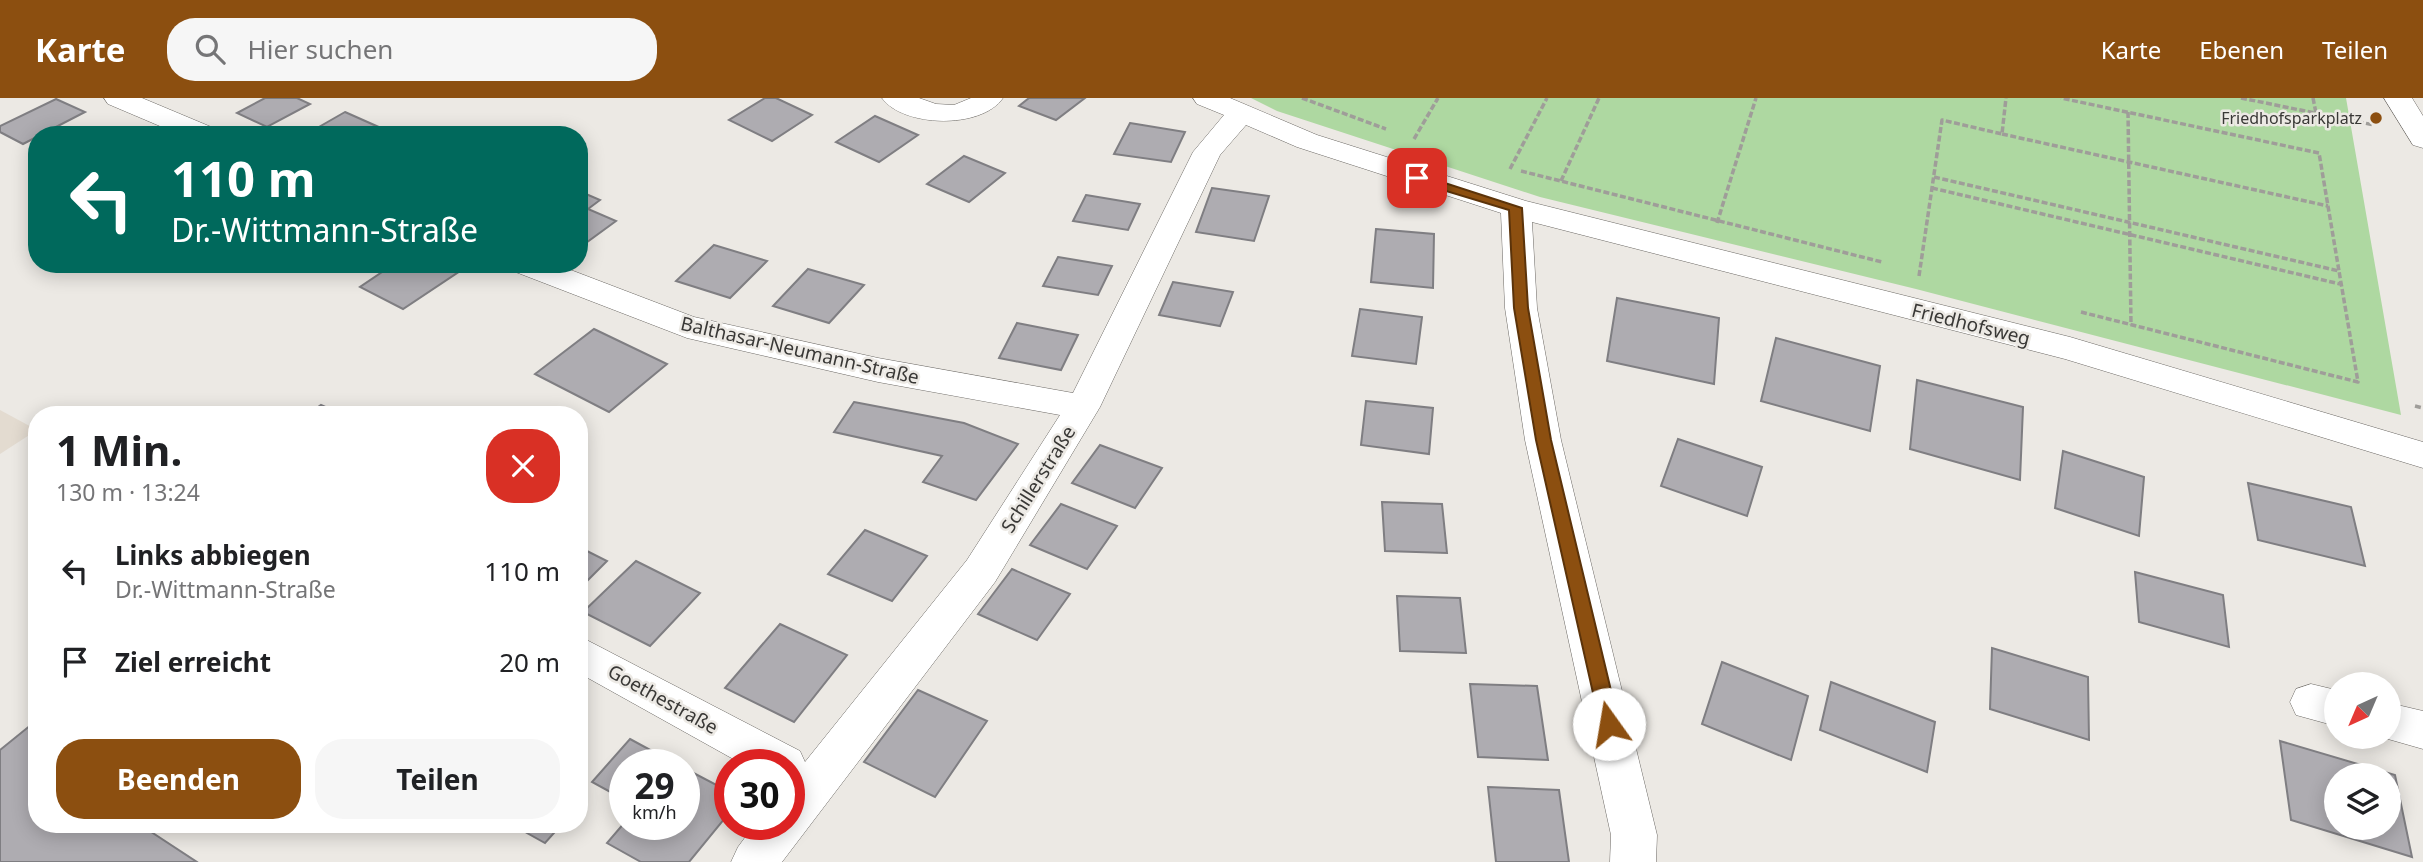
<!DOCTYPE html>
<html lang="de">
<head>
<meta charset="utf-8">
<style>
  body { margin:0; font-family:"Noto Sans",sans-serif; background:#f6f6f6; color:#202124; height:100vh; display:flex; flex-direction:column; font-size:26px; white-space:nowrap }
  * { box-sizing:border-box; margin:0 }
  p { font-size:23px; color:#757577 }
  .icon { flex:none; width:38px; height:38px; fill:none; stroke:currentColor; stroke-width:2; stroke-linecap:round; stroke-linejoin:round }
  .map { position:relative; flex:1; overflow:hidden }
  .details { position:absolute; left:28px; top:308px; width:560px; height:427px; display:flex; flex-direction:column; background:#fff; border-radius:28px; box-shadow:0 4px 18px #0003 }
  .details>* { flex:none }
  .banner { position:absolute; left:28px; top:28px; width:560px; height:147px; border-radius:28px; box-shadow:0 4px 18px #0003; background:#00695c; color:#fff; overflow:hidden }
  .needle { width:46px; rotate:224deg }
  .tools { position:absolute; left:2324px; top:574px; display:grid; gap:14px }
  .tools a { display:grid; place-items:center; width:77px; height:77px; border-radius:50%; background:#fff; box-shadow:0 4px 18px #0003; font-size:35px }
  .speed { position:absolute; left:609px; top:651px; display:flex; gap:14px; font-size:35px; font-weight:700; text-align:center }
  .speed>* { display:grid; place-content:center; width:91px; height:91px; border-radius:50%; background:#fff; box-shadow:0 4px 18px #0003; line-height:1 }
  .speed small { font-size:18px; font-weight:400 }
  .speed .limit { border:10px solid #d22; background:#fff; color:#111 }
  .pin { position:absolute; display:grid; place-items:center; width:60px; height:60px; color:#fff; margin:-30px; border-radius:14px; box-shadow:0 4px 10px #0006 }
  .me { position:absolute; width:77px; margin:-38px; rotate:347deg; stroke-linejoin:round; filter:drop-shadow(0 0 5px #0008) }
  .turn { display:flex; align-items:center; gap:24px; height:147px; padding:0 28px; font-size:32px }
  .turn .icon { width:91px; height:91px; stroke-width:2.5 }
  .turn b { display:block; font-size:49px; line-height:60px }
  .round { display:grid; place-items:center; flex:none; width:74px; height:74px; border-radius:28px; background:#f6f6f6 }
  .headline { display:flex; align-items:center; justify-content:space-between; height:119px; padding:0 28px }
  h1 { font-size:42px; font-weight:700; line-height:52px }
  .primary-button { display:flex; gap:14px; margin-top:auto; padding:14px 28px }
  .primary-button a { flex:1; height:80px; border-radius:28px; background:#8c4f10; color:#fff; font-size:28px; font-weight:700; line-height:80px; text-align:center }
  .primary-button a+a { background:#f6f6f6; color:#202124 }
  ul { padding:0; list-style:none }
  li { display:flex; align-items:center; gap:21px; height:91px; padding:0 28px }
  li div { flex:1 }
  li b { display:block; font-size:26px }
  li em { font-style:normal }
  header { display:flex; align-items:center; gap:42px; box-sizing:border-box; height:98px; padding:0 35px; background:#8c4f10; color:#fff }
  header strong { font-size:33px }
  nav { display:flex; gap:38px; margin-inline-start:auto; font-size:24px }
  .search { width:490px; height:63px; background:#f6f6f6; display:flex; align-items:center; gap:18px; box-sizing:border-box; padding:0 24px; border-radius:28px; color:#757577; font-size:26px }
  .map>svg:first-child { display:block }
  .built { fill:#e3dbd0 }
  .green { fill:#aed8a1 }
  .building { fill:#aeacb1; stroke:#7f7e82; stroke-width:2; fill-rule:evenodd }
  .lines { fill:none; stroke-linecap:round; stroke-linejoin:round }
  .street-casing { stroke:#6c6965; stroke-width:1 }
  .path { stroke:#9f9d99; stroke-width:3.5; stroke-dasharray:6 2.5; stroke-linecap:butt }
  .street { fill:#fff; fill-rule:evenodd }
  .route { fill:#8c4f10; stroke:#5b330a; stroke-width:2 }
  .poi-dot { fill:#8c4f10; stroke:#ece9e4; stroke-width:2.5 }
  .labels { text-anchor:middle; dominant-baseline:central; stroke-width:5; stroke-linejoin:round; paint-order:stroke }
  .far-poi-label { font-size:16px; fill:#393836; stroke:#ece9e4; text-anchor:end }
  .street-label { font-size:19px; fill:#393836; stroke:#ece9e4 }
</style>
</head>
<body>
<header>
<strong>Karte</strong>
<div class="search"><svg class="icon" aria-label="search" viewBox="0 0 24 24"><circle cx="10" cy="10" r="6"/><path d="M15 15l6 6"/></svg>Hier suchen</div>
<nav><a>Karte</a><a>Ebenen</a><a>Teilen</a></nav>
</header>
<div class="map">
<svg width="2423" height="764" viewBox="0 0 2423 764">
  <rect width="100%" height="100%" fill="#ece9e4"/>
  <polygon class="built" points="0,312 37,332 0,356"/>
  <polygon class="green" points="1251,0 2346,0 2401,317 1916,191 1540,99 1277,13"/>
  <g class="building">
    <polygon points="265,0 297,0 310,6 267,29 237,15"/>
    <polygon points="765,0 776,0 812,17 772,43 729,22"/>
    <polygon points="1029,0 1085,0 1056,22 1019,8"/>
    <polygon points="56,1 85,14 23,46 0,34 0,28"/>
    <polygon points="345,14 381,30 370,37 305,37"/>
    <polygon points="875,18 918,37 879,64 836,44"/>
    <polygon points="1130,25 1185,34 1171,64 1114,56"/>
    <polygon points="964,58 1005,75 969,104 927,86"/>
    <polygon points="1212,90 1269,98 1254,143 1196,134"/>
    <polygon points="579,93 600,102 588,111 616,123 583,147 579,145"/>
    <polygon points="1086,97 1140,106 1128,132 1073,123"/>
    <polygon points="1376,131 1434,136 1433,190 1371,184"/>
    <polygon points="714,147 767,163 730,200 676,183"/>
    <polygon points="1058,159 1112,168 1098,197 1043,188"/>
    <polygon points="394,166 439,166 457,175 403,211 360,189"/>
    <polygon points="808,171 864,187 829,225 773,208"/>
    <polygon points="1173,184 1233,194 1220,228 1159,217"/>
    <polygon points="1617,200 1719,220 1714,286 1607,263"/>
    <polygon points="1360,211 1422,219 1416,266 1352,258"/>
    <polygon points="1017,225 1078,237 1061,272 999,260"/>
    <polygon points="594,231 667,266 609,314 535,276"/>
    <polygon points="1776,240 1880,268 1870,333 1761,303"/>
    <polygon points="1917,282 2023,309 2020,382 1910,351"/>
    <polygon points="1366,303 1433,310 1429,356 1361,347"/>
    <polygon points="854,304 964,325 1018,346 976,402 923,384 942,358 834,334"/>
    <polygon points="321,307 343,317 307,317"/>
    <polygon points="1678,341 1762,369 1747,418 1661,388"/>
    <polygon points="1100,347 1162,370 1135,410 1072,385"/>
    <polygon points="2063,353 2144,379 2139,438 2055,410"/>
    <polygon points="2248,385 2351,409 2365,468 2258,442"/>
    <polygon points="1382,404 1442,406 1447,455 1385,453"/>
    <polygon points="1061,406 1117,428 1087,471 1030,447"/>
    <polygon points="865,432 927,458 892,503 828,476"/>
    <polygon points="579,449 607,463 583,487 579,485"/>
    <polygon points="636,463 700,495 650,548 583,514"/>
    <polygon points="1012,471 1070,496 1037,542 978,516"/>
    <polygon points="2135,474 2223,497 2229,549 2139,524"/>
    <polygon points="1397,498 1460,500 1466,555 1400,553"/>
    <polygon points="780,526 847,557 794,624 725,590"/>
    <polygon points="1992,550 2088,579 2089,642 1990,611"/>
    <polygon points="1722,564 1808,598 1791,662 1702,626"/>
    <polygon points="1831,584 1935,624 1927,674 1820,632"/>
    <polygon points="1470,586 1537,588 1548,662 1478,659"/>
    <polygon points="918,592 987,623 935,699 864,664"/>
    <polygon points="37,622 37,726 139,726 197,764 0,764 0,652"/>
    <polygon points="630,641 678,667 625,667 625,702 592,684"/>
    <path d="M2280 643 2395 677 2412 759 2291 722ZM2336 677H2389V730H2336Z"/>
    <polygon points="684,670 730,694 730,714 689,764 641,764 607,745 625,724 684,726"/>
    <polygon points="1488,689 1559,692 1569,764 1496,764"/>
    <polygon points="511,726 562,726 545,745"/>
  </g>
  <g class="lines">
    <g class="street-casing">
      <g id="street">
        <polygon points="104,0 142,0 216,31 220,37 181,37 108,6"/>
        <path d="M882 0H919L936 6 954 7 971 0H1003C981 32 902 29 882 0Z"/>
        <polygon points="1193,0 1230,0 1317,37 1526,103 2070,239 2423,344 2423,370 2065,261 1532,124 1537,210 1561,342 1657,737 1656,764 1610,764 1611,737 1525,342 1505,210 1501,115 1297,49 1246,27 1220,57 1100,309 995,484 782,764 731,764 738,749 755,726 789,726 789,667 744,667 579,575 579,538 800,653 805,664 967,462 1060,317 878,284 687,240 513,173 508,166 555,166 694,219 878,260 1073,295 1193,54 1224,17 1197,6"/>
        <polygon points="2384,0 2412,0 2423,18 2423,50 2413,47"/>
        <polygon points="2311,586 2336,592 2336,628 2296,617 2290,604 2296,591"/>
        <polygon points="2389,605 2423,613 2423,651 2381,639 2389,639"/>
      </g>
    </g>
    <g class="path">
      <polyline points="1302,0 1386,31"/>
      <polyline points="2241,0 2374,27"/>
      <polyline points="2313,0 2316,15"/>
      <polyline points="2128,14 2131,227"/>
      <polyline points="2002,36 2328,108"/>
      <polyline points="1414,41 1438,0"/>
      <polyline points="1510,71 1547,0"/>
      <polyline points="1521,73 1882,164"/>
      <polyline points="1934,79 2339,173 2319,55 2061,0"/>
      <polyline points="1561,83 1599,0"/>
      <polyline points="1932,90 2340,186"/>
      <polyline points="1717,125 1756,0"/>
      <polyline points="1919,178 1942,22 2002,36 2006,0"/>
      <polyline points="2081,214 2358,284 2339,173"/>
      <polyline points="2415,308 2423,310"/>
    </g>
    <use href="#street" class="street"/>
  </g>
  <polygon class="route" points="1417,76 1522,110 1528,210 1551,342 1619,626 1616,632 1603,632 1600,626 1536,342 1514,210 1509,112 1413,83 1411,80"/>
  <circle class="poi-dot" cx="2376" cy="20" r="7"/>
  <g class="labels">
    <g class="far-poi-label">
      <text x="2362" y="20">Friedhofsparkplatz</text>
    </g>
    <g class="street-label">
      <text transform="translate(1971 226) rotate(14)">Friedhofsweg</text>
      <text transform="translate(800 252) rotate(13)">Balthasar-Neumann-Straße</text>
      <text transform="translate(1038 381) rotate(-58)">Schillerstraße</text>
      <text transform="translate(663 601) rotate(29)">Goethestraße</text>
    </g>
  </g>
</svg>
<div class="tools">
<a><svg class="needle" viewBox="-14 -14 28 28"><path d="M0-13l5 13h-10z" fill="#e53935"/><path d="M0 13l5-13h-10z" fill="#757577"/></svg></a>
<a><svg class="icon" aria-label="layers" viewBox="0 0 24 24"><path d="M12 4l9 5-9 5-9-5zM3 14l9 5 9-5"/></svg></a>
</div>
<div class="speed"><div>29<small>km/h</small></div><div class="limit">30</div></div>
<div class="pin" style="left:1417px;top:80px;background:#d93025"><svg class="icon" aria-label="arrive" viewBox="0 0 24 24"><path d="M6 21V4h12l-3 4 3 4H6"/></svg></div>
<svg class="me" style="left:1609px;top:626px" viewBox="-20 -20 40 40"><circle r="19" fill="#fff"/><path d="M0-13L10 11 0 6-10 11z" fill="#8c4f10"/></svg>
<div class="banner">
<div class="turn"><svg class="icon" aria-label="left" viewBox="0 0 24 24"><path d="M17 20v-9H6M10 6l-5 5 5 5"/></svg><div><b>110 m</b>Dr.-Wittmann-Straße</div></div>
</div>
<section class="details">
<div class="headline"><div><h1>1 Min.</h1><p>130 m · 13:24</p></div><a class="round" style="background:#d93025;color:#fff"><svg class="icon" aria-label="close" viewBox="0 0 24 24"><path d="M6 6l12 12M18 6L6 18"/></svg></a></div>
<ul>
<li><svg class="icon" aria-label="left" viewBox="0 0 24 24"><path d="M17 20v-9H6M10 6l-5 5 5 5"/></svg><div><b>Links abbiegen</b><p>Dr.-Wittmann-Straße</p></div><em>110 m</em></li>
<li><svg class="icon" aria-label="arrive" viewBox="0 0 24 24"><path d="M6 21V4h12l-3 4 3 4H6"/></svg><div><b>Ziel erreicht</b></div><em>20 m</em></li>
</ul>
<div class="primary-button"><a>Beenden</a><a>Teilen</a></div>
</section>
</div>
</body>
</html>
